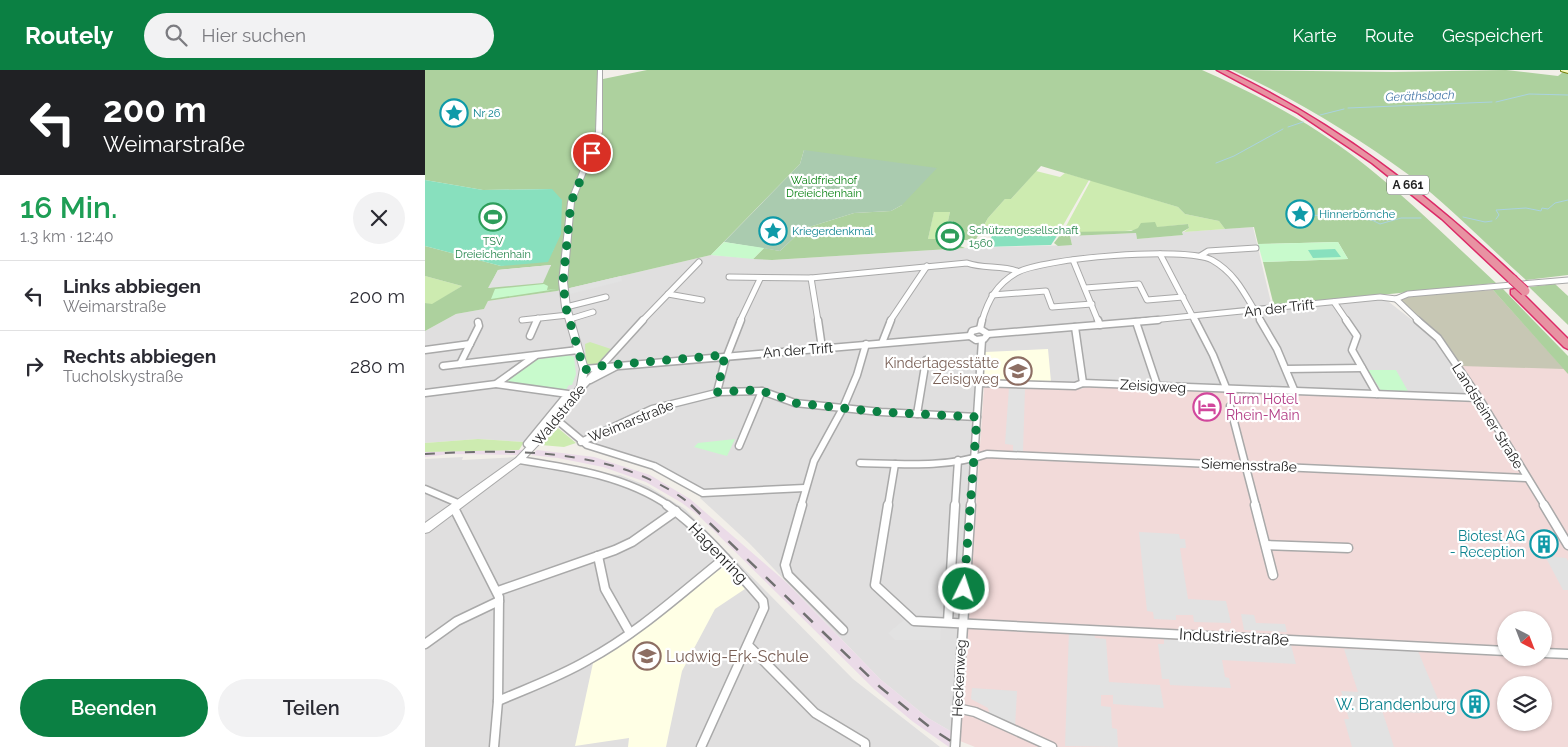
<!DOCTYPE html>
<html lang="de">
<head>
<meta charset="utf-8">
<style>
  body { margin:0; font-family:Raleway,sans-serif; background:#f2f2f3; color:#2b2b33; height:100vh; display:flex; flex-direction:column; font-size:19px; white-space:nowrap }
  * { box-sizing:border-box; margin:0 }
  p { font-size:16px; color:#7c7c81 }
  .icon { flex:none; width:28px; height:28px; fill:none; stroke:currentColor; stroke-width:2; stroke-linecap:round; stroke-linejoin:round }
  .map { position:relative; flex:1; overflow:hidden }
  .details { display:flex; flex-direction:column; background:#fff; width:425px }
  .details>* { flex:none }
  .banner { background:#202124; color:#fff; overflow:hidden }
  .needle { width:32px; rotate:138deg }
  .buttons { position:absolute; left:1072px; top:541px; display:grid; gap:10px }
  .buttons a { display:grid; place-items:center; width:55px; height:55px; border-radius:50%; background:#fff; box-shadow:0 1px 4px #0004; font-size:25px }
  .pin { position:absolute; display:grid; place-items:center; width:42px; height:42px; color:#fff; margin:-21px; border:2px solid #fff; border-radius:50%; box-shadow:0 1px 5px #0007 }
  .me { position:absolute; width:55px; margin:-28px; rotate:4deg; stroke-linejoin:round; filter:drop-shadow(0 0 4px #0008) }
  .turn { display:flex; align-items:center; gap:18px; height:105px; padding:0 20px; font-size:22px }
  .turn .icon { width:65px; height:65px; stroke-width:2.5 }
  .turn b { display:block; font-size:35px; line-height:42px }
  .round { display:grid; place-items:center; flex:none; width:52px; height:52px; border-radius:26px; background:#f2f2f3 }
  .head { display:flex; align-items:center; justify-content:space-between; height:85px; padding:0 20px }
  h1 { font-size:30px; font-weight:600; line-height:38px; color:#1e9e55 }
  .primary-button { display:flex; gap:10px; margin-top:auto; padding:10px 20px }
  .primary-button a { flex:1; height:58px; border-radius:30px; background:#0b8043; color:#fff; font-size:20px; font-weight:600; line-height:58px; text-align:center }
  .primary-button a+a { background:#f2f2f3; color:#2b2b33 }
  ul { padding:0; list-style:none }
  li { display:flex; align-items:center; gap:15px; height:70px; padding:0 20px; border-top:1px solid #e1e1e2 }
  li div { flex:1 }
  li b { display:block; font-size:19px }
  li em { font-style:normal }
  header { display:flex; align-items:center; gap:30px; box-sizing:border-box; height:70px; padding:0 25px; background:#0b8043; color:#fff }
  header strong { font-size:24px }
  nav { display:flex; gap:28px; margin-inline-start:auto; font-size:18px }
  .search { width:350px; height:45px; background:#f2f2f3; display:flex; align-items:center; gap:12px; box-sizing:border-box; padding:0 18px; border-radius:28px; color:#7c7c81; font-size:19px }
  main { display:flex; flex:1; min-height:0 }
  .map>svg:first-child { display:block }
  .residential { fill:#e0dfdf }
  .commercial { fill:#f2dad9; fill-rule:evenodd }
  .industrial { fill:#ebdbe8 }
  .education { fill:#ffffe5 }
  .construction { fill:#c7c7b4 }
  .grass { fill:#cdebb0 }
  .forest { fill:#add19e; fill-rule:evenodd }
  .cemetery { fill:#aacbaf }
  .park { fill:#c8facc }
  .pitch { fill:#88e0be }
  .parking { fill:#e2e2e2 }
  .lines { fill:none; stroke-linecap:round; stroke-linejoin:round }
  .stream { stroke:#aad3df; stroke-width:1 }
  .minor-far2-casing { stroke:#a9a9a9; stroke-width:7 }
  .minor-far1-casing { stroke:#a9a9a9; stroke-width:9 }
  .minor-casing { stroke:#a9a9a9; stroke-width:11 }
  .tertiary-casing { stroke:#a9a9a9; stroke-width:2 }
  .secondary-casing { stroke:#707d05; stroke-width:2 }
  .motorway-casing { stroke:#dc2a67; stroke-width:3 }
  .minor-far2 { stroke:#fff; stroke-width:5 }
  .minor-far1 { stroke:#fff; stroke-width:6 }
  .minor { stroke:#fff; stroke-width:8 }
  .tertiary { fill:#fff; fill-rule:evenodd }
  .secondary { fill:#f7fabf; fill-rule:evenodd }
  .motorway { fill:#e892a2; fill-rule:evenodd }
  .rail-far1 { stroke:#707070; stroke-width:2; stroke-dasharray:10 10; stroke-linecap:butt }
  .rail { stroke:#707070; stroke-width:2.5; stroke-dasharray:13 13; stroke-linecap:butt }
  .motorway-bridge-casing { stroke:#dc2a67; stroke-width:11; stroke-linecap:butt }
  .motorway-bridge { stroke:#e892a2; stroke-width:9 }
  .route { stroke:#0b8043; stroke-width:9; stroke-dasharray:0 16.2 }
  .labels { text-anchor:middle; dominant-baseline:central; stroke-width:4.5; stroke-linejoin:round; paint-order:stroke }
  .far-culture-label { font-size:11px; fill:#0d838f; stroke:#fff; text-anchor:start }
  .far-park-label { font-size:11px; fill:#0c8416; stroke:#fff }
  .far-leisure-label { font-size:11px; fill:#27864d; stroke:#fff; text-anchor:start }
  .far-water-label { font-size:12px; font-style:italic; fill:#4a7aab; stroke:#fff }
  .shield { fill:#fff; stroke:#646464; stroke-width:1 }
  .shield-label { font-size:12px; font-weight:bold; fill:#222 }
  .street-label { font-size:14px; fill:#222; stroke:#fff }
  .education-label { font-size:14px; fill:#785e54; stroke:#fff; text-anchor:end }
  .hotel-label { font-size:14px; fill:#b23c85; stroke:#fff; text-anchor:start }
  .culture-label { font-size:14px; fill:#0d838f; stroke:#fff; text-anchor:end }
  .near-street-label { font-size:16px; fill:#222; stroke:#fff }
  .near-education-label { font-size:16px; fill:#785e54; stroke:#fff; text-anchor:start }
  .near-culture-label { font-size:16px; fill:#0d838f; stroke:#fff; text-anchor:end }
</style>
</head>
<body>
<header>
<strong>Routely</strong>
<div class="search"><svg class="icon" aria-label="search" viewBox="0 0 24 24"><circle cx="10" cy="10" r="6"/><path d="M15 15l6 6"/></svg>Hier suchen</div>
<nav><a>Karte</a><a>Route</a><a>Gespeichert</a></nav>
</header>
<main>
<section class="details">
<div class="banner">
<div class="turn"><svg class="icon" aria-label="left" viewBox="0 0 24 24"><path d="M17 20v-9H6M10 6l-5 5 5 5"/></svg><div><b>200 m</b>Weimarstraße</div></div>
</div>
<div class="head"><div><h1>16 Min.</h1><p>1.3 km · 12:40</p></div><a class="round"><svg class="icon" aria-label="close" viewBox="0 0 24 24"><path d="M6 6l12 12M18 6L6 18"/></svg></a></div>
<ul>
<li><svg class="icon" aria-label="left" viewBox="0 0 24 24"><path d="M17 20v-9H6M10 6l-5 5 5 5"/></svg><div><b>Links abbiegen</b><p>Weimarstraße</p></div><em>200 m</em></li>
<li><svg class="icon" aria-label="right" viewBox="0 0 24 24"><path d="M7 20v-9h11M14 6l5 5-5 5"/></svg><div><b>Rechts abbiegen</b><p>Tucholskystraße</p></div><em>280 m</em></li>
</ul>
<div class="primary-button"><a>Beenden</a><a>Teilen</a></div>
</section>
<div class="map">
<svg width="1143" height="677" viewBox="0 0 1143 677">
  <rect width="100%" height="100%" fill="#f2efe9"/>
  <g class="residential">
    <polygon points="828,157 847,237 955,225 1010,268 1049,325 654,310 654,313 551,311 527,662 503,648 455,609 324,473 275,428 280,420 230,394 170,376 160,371 137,349 115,373 53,369 0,373 0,261 31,244 59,239 63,231 132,221 286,185 347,190 540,178 647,175 645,166 711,163 712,169 758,165 757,162"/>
    <polygon points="38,387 37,390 93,387 84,394 195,405 223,416 260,439 428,609 515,677 0,677 0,389"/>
  </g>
  <path class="commercial" d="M1068 220 1143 303V677H550L535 671 559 317 656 319 662 316 1059 331 1017 268 979 237 977 230 984 226ZM1081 550H1119V588H1081ZM1081 615H1119V652H1081Z"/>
  <g class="industrial">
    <polygon points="42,380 100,380 95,385 25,384 0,387 0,382"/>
    <polygon points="112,380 169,387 225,405 265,429 362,513 455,609 503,648 527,662 524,677 487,651 449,619 273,445 257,433 221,412 178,397 133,388 106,385"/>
  </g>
  <g class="education">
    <polygon points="623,279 626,312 565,310 559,307 560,282"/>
    <polygon points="299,496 320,519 290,539 257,601 241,677 203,677 204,668 150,676 168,593 225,554"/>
  </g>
  <polygon class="construction" points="1068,220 1139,299 1036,296 1017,268 979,237 977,230 984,226"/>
  <g class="grass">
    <polygon points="611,101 635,107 640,103 664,110 632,166 555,163 563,148 580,129 586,129"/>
    <polygon points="666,110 753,137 760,144 794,151 800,159 759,162 764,158 763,154 682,163 642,162 639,160"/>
    <polygon points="509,141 525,142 519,169 503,169"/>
    <polygon points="0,206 37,216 7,235 0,233"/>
    <polygon points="165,272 186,279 171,295 161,297 160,274"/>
    <polygon points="133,358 151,373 139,377 116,375"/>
    <polygon points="53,369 99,372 94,380 0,382 0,373"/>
  </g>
  <g class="forest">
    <path d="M0 0H172V9H178L222 0H777C818 18 857 38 894 62 959 104 1015 161 1071 213L849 236 838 192 923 189 913 172 833 174 829 157 800 159 794 151 760 144 753 137 616 96 586 129H580L563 148 550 171 529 169 531 158 527 157 528 151H523L525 142H509L503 169H519L518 173 530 174 540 178 347 190 328 189 339 178 355 181 378 159 429 143 466 141 477 135 379 80 375 94 286 185 132 221 63 231 59 239 31 244 0 261V233L7 234 37 216 0 206V176L76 196 127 182 129 178 127 119 58 120 0 110ZM126 195V196L64 218 73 200Z"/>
    <path d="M807 0 968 2 1081 0 1133 6 1138 2 1143 4V205L1101 210C1063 176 1024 136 984 105 928 64 870 29 807 0Z"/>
    <polygon points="730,152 732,157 763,154 764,158 757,162 758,165 712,169 711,163 645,166 647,175 633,176 629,173 639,160 642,162 706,161 713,158 716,153"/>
    <polygon points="1130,214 1143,226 1143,255 1104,217"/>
    <polygon points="1078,219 1143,286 1143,304 1068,220"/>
  </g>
  <polygon class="cemetery" points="379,80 512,98 477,135 466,141 429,143 378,159 355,181 299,172 375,94"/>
  <g class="park">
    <polygon points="299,172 339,178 328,189 286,185"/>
    <polygon points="913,172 923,189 838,192 833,174"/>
    <polygon points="119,214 123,216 122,220 132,219 66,229 70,219"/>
    <polygon points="141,284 149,287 151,304 147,315 144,315 140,321 78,312 109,290"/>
    <polygon points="943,300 971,300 984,323 957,322"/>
    <polygon points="310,369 302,386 269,377 273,373"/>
  </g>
  <g class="pitch">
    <polygon points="0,110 58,120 127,119 137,130 136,164 123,192 76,196 0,176"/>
    <polygon points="568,165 632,166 626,175 559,177"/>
    <polygon points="910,179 916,187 888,188 883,180"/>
  </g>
  <g class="parking">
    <polygon points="126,195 118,213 63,218 73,200"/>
    <polygon points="196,206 197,211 145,224 145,218"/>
    <polygon points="584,317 600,318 598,382 588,382 588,375 580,374"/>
    <polygon points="714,462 754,464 755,469 760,469 761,478 755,478 763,529 801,531 806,553 769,552 768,545 751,545 751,550 729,549 728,542 722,541"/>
    <polygon points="1120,486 1141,488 1143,491 1143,520 1138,520"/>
    <polygon points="816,544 829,545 831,553 860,554 862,562 819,560"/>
    <polygon points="480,549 485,553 516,554 515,570 470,570 463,563"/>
    <polygon points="644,560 669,561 670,568 681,569 684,612 735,615 739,638 688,634 688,625 676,625 676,636 686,637 687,658 692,659 693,677 640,676"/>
    <polygon points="739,569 866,575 871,594 797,590 800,607 804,608 806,618 745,615 744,609 737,609 733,574 739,574"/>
    <polygon points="919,579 993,581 1015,634 993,634 996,643 975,642 972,635 955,634 969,677 927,677 919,649 924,649 916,621 933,622"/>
    <polygon points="547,618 592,621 590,657 565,646 563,638 546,629"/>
  </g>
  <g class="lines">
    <g class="stream">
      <polyline points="1071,32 1104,24 1143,25"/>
      <polyline points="923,38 1067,32"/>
      <polyline points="895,45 919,39"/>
      <polyline points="863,57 878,52"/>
      <polyline points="791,93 809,86 858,59"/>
      <polyline points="875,144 947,150 955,154 976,148 996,148"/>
      <polyline points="1038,147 1060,152 1067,151"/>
      <polyline points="1071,149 1074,145 1071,140 1101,138 1116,141 1117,138 1123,139 1130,133 1143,130"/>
    </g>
    <g class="minor-far2-casing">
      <g id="minor-far2">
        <polyline points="735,184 770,251"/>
        <polyline points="775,186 783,181 831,178"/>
        <polyline points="648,190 673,251"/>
        <path d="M304 207 386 208 542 193C558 199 576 195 592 201"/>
        <polyline points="386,208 393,251"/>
        <polyline points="660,218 714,214 722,230 758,227"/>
        <polyline points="243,224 277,230"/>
        <polyline points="567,225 621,221 627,237 667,234"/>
        <polyline points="971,229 994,251"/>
        <polyline points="909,232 922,251"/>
        <polyline points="141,237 181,227"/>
        <polyline points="145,249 168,242"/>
        <polyline points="97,250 143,245"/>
        <polyline points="112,251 113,248"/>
        <polyline points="217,251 274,192"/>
        <polyline points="315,251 335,209"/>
        <polyline points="465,251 502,196"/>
        <path d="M557 251C563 230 572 214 591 203 617 188 760 176 787 190 812 204 821 227 836 251"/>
        <polyline points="717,251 955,227 971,229 983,224 1143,210"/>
      </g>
    </g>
    <g class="minor-far1-casing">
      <g id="minor-far1">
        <polyline points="393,250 397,278"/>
        <polyline points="673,250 675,255"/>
        <polyline points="770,250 788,285 802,320"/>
        <polyline points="835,250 852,279 870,322"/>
        <polyline points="921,250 932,266 927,280 952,324"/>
        <polyline points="992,250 1013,268 1054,328 1120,436"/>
        <polyline points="711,252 732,315"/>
        <polyline points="650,257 658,313"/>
        <polyline points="555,259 557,250"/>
        <polygon points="555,259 563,264 559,269 551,270 545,266 547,261"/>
        <polyline points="563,264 733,250"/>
        <polyline points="105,266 112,250"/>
        <polyline points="457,273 466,250"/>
        <polyline points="0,280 45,274"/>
        <polyline points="35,294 54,256 53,252"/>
        <polyline points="18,296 153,280"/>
        <polyline points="159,299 545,266"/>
        <polyline points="861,299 937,298"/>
        <polyline points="165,310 190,297"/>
        <polyline points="554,313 650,316 658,313 1054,328"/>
        <polyline points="71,314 143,324 102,374"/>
        <polyline points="157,317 218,250"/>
        <polyline points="292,322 300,291 316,250"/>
        <polyline points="0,323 71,314 110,286"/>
        <polyline points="805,336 831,436"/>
        <polyline points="492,344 501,290"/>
        <polyline points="132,350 162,375 229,396 278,423 380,418"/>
        <polyline points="156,372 227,339 295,322 337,321 370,333 456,342 552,347"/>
        <polyline points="314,376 337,321"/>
        <path d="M94 390C145 398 201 406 244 436"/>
        <path d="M435 393C476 394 523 398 562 384L1101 408"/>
        <polyline points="0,419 35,434"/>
        <polyline points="376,436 389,391 418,338 432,305 441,274"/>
        <polyline points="463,436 470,394"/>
        <polyline points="530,436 533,390"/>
        <polyline points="546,436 557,270"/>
      </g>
    </g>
    <g class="minor-casing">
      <g id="minor">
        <path d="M242 435C280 462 308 497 338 531L339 538 276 677"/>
        <polyline points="377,435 360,495 363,505 418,560"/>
        <polyline points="463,435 450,515 489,551 1081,581"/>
        <polyline points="830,435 848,505"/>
        <polyline points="1119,435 1143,475"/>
        <polyline points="29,438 74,527 73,631 69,677"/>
        <polyline points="841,475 923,478"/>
        <polyline points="173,486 180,519 205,563"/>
        <polyline points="73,521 190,480 207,472 251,441"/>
        <polyline points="523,552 530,435"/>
        <polyline points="0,574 32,551 74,531"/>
        <polyline points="323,575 390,643 440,673 440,677"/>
        <polyline points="1119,583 1143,584"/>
        <path d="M73 631C103 618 134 607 163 590 213 563 256 523 300 488"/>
        <polyline points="532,638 550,642 627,677"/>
        <polyline points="530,677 546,435"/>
      </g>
    </g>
    <g class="tertiary-casing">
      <polygon id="tertiary" points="173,0 177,0 177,62 149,132 142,212 145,237 163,299 160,316 135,352 97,392 4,462 0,463 0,453 91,388 129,348 152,316 155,299 137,237 134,212 143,132 171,62"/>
    </g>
    <g class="secondary-casing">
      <polygon id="secondary" points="1136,0 1143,0 1143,3 1136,1"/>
    </g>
    <g class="motorway-casing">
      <g id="motorway">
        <path d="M792 0H800C913 54 1000 122 1091 207V211H1083L1017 149 947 93 873 43Z"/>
        <polygon points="1090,219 1094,220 1143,269 1143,279 1139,277 1086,224 1086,220"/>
      </g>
    </g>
    <use href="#minor-far2" class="minor-far2"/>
    <use href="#minor-far1" class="minor-far1"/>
    <use href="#minor" class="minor"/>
    <use href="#tertiary" class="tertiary"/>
    <use href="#secondary" class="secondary"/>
    <use href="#motorway" class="motorway"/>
    <path class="rail-far1" d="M0 384C90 379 194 377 268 436"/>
    <polyline class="rail" points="266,435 455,617 507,659 535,677"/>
    <g class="motorway-bridge-casing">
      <polyline id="motorway-bridge" points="1087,209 1100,221"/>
    </g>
    <use href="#motorway-bridge" class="motorway-bridge"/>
  </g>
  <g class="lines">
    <polyline class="route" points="167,83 146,132 138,212 141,238 159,300 174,296 300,285 292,322 329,320 349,324 370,333 456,342 552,347 539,519"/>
  </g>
  <defs>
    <g id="sight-ring" transform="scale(1.4375)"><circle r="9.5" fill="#fff" stroke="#0f9aa8" stroke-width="1.5"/><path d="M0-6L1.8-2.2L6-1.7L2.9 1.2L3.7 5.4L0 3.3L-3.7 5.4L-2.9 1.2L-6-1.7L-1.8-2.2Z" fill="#0f9aa8"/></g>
    <g id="stadium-ring" transform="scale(1.4375)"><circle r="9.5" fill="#fff" stroke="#2e9e5b" stroke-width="1.5"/><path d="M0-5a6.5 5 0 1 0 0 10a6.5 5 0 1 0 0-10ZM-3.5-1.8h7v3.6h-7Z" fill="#2e9e5b"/></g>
    <g id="school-ring" transform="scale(1.4375)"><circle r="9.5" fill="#fff" stroke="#8d6e63" stroke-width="1.5"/><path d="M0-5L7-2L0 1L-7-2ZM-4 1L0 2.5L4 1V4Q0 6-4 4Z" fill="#8d6e63"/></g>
    <g id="hotel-ring" transform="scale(1.4375)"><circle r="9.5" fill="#fff" stroke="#d1479c" stroke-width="1.5"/><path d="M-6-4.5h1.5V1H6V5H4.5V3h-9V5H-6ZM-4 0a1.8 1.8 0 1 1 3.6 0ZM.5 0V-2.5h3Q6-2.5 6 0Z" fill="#d1479c"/></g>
    <g id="building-ring" transform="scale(1.4375)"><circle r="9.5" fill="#fff" stroke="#0f9aa8" stroke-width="1.5"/><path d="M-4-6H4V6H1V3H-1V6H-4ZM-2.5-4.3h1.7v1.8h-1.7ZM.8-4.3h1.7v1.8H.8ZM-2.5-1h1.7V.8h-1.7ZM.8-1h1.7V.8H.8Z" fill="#0f9aa8"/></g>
  </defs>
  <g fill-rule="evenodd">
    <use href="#sight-ring" x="29" y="43"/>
    <use href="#sight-ring" x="875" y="144"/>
    <use href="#stadium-ring" x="68" y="147"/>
    <use href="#sight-ring" x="348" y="161"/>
    <use href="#stadium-ring" x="525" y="166"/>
    <use href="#school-ring" x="593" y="301"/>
    <use href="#hotel-ring" x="782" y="337"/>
    <use href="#building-ring" x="1119" y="474"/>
    <use href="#school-ring" x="222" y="586"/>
    <use href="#building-ring" x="1050" y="634"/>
  </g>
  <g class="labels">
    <g class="far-culture-label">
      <text x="48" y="43">Nr 26</text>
      <text x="894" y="144">Hinnerbörnche</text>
      <text x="367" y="161">Kriegerdenkmal</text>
    </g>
    <g class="far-park-label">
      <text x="399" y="110">Waldfriedhof<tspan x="399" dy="13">Dreieichenhain</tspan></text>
    </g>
    <g class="far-leisure-label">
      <text x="544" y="160">Schützengesellschaft<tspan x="544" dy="13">1560</tspan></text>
      <text x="68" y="171" text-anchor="middle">TSV<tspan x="68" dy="13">Dreieichenhain</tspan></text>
    </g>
    <g class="far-water-label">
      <text transform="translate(995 26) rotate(-2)">Geräthsbach</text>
    </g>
    <rect class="shield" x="962" y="105.5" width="42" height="19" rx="4"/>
    <g class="shield-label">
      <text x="983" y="115">A 661</text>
    </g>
    <g class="street-label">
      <text transform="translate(854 238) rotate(-6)">An der Trift</text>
      <text transform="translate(373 280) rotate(-4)">An der Trift</text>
      <text transform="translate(728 316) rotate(3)">Zeisigweg</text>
      <text transform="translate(134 345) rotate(-51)">Waldstraße</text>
      <text transform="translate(1063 346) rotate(58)">Landsteiner Straße</text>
      <text transform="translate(206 351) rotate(-22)">Weimarstraße</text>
      <text transform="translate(824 395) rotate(2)">Siemensstraße</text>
      <text transform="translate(534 608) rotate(-87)">Heckenweg</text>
    </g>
    <g class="education-label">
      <text x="574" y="293">Kindertagesstätte<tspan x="574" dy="16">Zeisigweg</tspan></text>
    </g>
    <g class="hotel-label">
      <text x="801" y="329">Turm Hotel<tspan x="801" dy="16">Rhein-Main</tspan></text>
    </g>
    <g class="culture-label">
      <text x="1100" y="466">Biotest AG<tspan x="1100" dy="16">- Reception</tspan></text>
    </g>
    <g class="near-street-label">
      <text transform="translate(293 483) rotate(46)">Hagenring</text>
      <text transform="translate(809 567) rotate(3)">Industriestraße</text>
    </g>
    <g class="near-education-label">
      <text x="241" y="586">Ludwig-Erk-Schule</text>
    </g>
    <g class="near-culture-label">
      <text x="1031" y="634">W. Brandenburg</text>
    </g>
  </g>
</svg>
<div class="buttons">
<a><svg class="needle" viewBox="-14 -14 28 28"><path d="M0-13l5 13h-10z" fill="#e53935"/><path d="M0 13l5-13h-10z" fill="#7c7c81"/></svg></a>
<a><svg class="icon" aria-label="layers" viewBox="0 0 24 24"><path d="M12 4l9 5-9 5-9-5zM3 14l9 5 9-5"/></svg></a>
</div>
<div class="pin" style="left:167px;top:83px;background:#d93025"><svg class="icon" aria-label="arrive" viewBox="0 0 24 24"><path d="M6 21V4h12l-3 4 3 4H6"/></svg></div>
<svg class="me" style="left:539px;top:519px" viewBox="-20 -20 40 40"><circle r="17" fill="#0b8043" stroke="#fff" stroke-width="3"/><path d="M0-11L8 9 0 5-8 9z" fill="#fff"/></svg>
</div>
</main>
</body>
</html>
